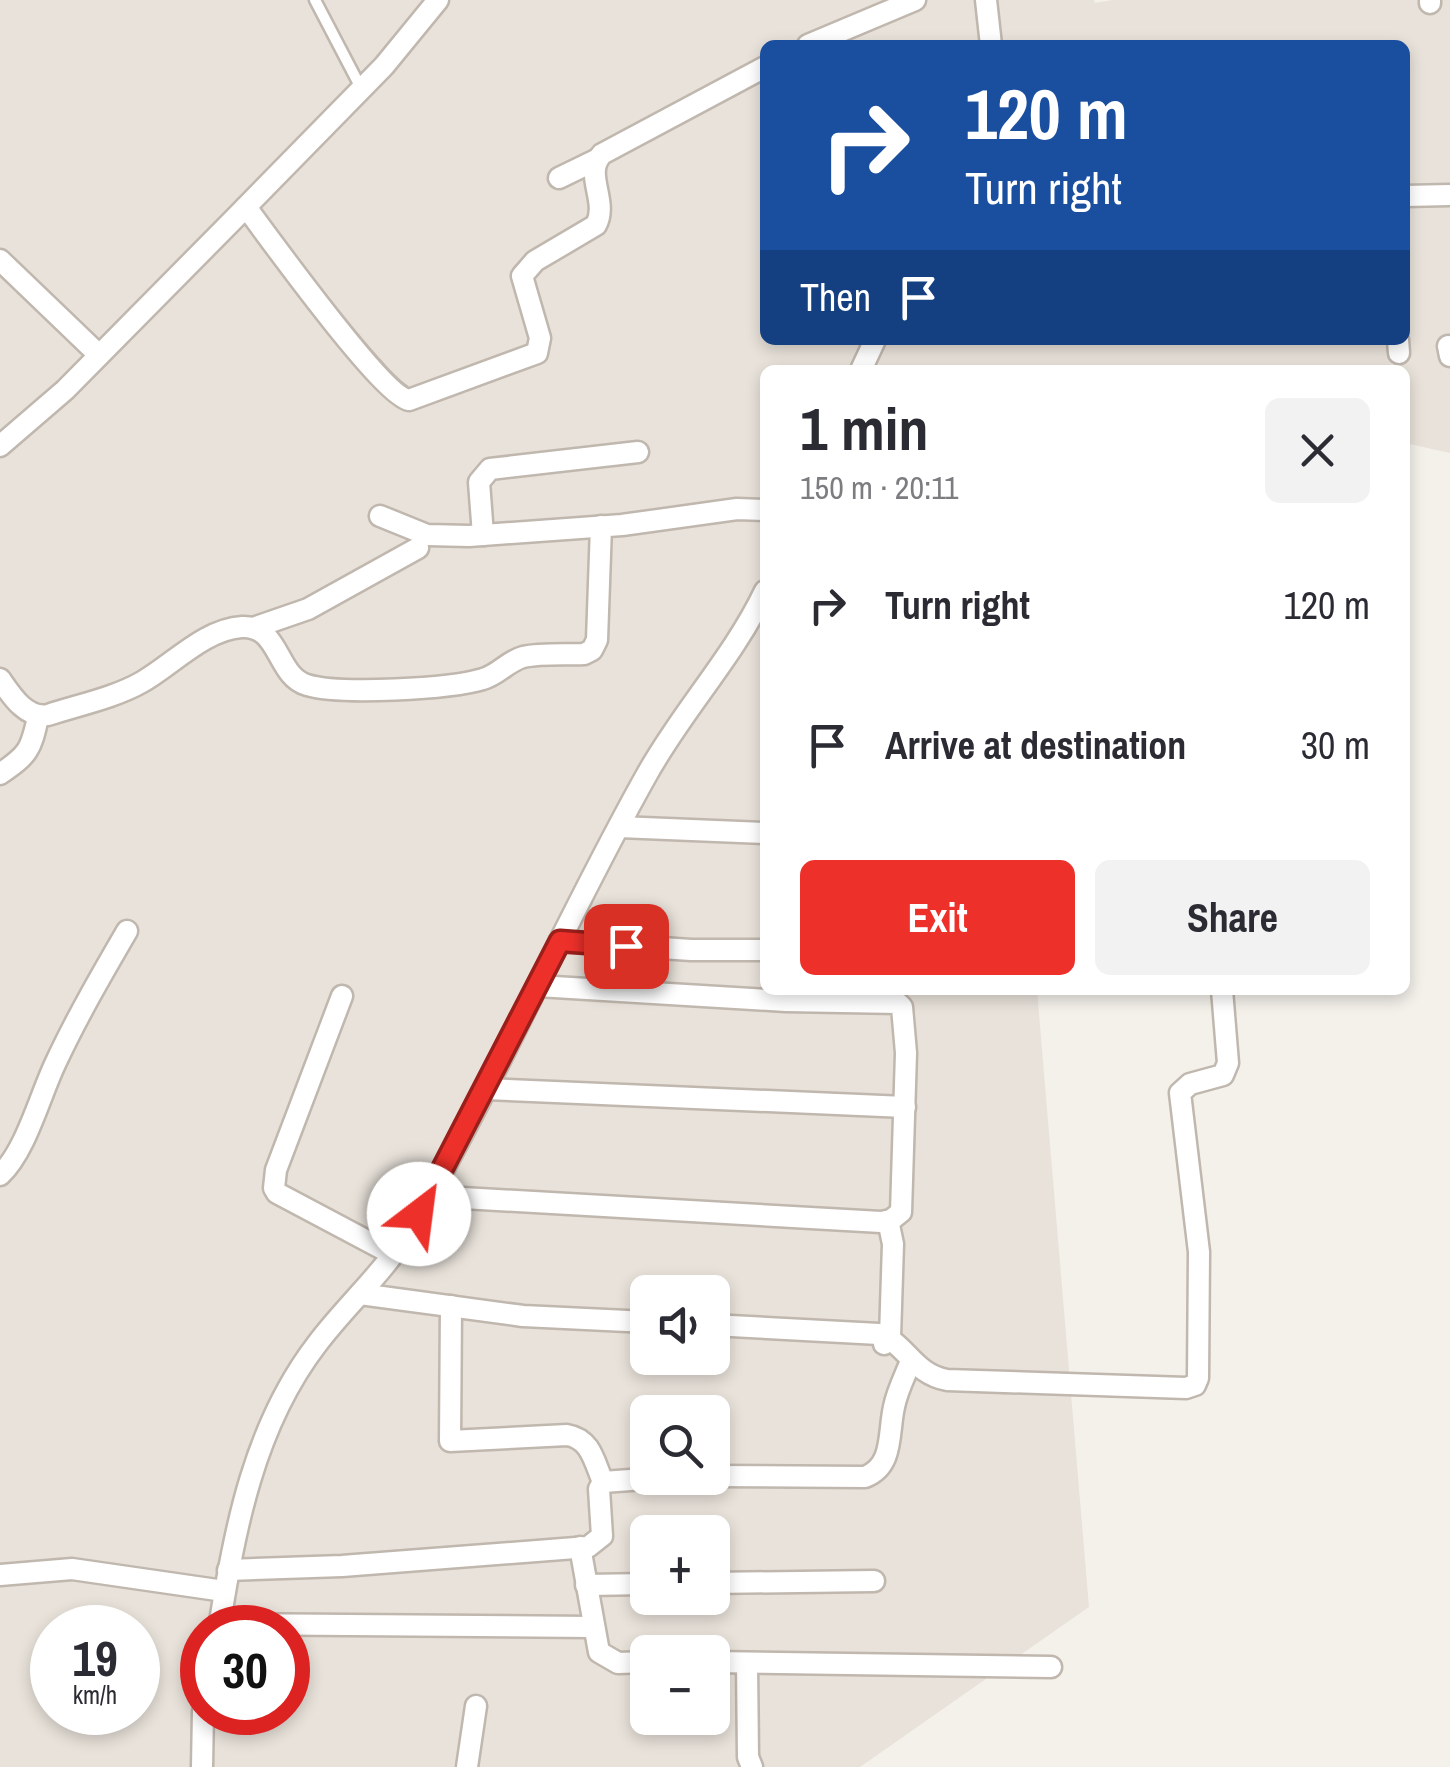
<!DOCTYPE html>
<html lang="en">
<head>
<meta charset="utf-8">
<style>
  body { margin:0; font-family:"Archivo Narrow",sans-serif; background:#f2f2f3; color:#2b2b33; height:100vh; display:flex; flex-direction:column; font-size:38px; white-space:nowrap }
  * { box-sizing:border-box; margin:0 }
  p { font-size:32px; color:#7c7c81 }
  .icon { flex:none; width:55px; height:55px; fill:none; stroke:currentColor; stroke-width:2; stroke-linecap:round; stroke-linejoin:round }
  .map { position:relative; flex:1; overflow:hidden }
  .drawer { position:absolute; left:760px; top:365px; width:650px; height:630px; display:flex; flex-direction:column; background:#fff; border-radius:15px; box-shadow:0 5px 15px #0003 }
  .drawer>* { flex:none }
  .banner { position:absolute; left:760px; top:40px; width:650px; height:305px; border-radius:15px; box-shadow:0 5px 15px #0003; background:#1a4fa0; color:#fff; overflow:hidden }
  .buttons { position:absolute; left:630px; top:1275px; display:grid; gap:20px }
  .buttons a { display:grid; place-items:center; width:100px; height:100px; border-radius:15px; background:#fff; box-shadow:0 5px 15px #0003; font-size:50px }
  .speed { position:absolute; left:30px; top:1605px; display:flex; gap:20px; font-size:50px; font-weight:700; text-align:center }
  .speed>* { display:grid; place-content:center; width:130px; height:130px; border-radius:50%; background:#fff; box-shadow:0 5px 15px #0003; line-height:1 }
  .speed small { font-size:25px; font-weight:400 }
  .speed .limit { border:15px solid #d22; background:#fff; color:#111 }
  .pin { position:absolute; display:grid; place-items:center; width:85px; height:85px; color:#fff; margin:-42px; border-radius:20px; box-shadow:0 5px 15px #0006 }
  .me { position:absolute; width:110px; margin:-55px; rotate:30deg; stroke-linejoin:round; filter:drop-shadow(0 0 8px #0008) }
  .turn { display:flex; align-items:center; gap:35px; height:210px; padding:0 40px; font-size:45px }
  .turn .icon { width:130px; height:130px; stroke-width:2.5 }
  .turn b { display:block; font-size:70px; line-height:85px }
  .then { display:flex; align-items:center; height:95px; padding:0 40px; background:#0003; gap:20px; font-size:38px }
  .round { display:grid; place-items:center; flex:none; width:105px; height:105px; border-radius:15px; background:#f2f2f3 }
  .headline { display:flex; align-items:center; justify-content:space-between; height:170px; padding:0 40px }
  h1 { font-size:60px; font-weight:700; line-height:75px }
  .action { display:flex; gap:20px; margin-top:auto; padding:20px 40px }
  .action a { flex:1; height:115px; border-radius:15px; background:#ed302a; color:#fff; font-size:40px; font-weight:700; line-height:115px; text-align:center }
  .action a+a { background:#f2f2f3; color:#2b2b33 }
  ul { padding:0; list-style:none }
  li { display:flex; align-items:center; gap:30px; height:140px; padding:0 40px }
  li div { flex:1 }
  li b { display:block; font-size:38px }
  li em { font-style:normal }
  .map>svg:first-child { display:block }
  .residential { fill:#e8e2da; fill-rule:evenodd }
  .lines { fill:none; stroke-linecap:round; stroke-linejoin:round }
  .service-casing { stroke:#c0b7ae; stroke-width:15 }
  .minor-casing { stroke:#c0b7ae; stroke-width:25 }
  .service { stroke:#fff; stroke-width:10 }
  .minor { stroke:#fff; stroke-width:20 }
  .route-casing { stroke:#9a1f1b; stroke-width:25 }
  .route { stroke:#ed302a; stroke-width:18 }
</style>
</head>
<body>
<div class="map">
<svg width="1450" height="1767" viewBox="0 0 1450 1767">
  <rect width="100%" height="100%" fill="#f4f1eb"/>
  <path class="residential" d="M0 0H1094L1095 3 1112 0H1450V453L1405 443V370H765V990H1037L1089 1607 860 1767H0ZM765 45H1405V340H765ZM648 1292H712V1358H648ZM648 1412H712V1478H648ZM648 1532H712V1598H648ZM52 1628H138V1712H52ZM202 1628H288V1712H202ZM648 1652H712V1718H648Z"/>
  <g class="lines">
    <g class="service-casing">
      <polyline id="service" points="315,0 361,88"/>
    </g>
    <g class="minor-casing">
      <g id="minor">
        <polyline points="986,0 991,45"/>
        <polyline points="1430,0 1430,3"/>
        <polyline points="808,45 915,0"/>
        <polyline points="559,178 596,160"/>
        <polyline points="1405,196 1450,195"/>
        <path d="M246 207C269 238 383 396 409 400L537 353 540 338 522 276 535 261 596 225C609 201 583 174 602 154L765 67"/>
        <polyline points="0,260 99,355"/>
        <polyline points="1398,340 1399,353"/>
        <polyline points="1448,346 1450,356"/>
        <polyline points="861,370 875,340"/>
        <polyline points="0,446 65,390 236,217 384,66 438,0"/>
        <polyline points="380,516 427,535 469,536 622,525 737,509 765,510"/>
        <polyline points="483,535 479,482 490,469 638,452"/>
        <polyline points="253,628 308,609 418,548"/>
        <path d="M0 679C11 695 26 719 48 715 78 705 114 698 142 682 172 665 205 629 242 627 280 625 276 676 307 685 339 695 450 689 483 679 498 675 508 661 523 657 542 653 565 655 584 654L592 650 597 640 601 526"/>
        <path d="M0 774C28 755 31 750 38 717"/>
        <polyline points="619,827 765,833"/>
        <polyline points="560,941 691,950 765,950"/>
        <polyline points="342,996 276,1170 274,1188 277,1193 392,1254"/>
        <polyline points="486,1089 905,1107"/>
        <path d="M0 1175C26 1151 40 1095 56 1062 77 1017 102 974 127 931"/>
        <polyline points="429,1196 881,1222 891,1220 901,1212 906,1053 902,1007 898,1003 786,1001 538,986"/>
        <polyline points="360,1294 523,1316 648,1322"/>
        <path d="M451 1306 450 1441 567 1435C591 1439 594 1461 603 1482"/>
        <path d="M712 1325 879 1334C907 1344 913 1374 947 1380L1186 1388 1195 1385 1198 1378 1199 1252 1180 1093 1190 1084 1223 1075 1228 1063 1222 990"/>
        <polyline points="884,1344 890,1337 893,1244 889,1225 891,1220"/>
        <path d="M712 1476 865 1477C894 1466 888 1433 894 1407 897 1391 905 1376 911 1361"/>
        <polyline points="580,1547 599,1652 618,1663 648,1662"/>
        <polyline points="228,1570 342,1566 588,1547 602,1536 599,1489 603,1482 658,1478"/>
        <polyline points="0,1575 72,1569 224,1591"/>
        <polyline points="712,1583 874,1581"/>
        <polyline points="586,1585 648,1584"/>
        <polyline points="220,1624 592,1627"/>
        <path d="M219 1628C235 1528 254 1426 317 1344 347 1304 387 1270 412 1226 496 1080 563 924 646 776 681 712 733 658 765 591"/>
        <polyline points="712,1662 1051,1667"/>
        <polyline points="747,1663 748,1757 752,1767"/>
        <polyline points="202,1767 203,1712"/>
        <polyline points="467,1767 476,1706"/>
      </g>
    </g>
    <use href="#service" class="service"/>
    <use href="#minor" class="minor"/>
  </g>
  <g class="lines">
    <g class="route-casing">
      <polyline id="route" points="419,1214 560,941 626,946"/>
    </g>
    <use href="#route" class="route"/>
  </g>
</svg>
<div class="buttons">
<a><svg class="icon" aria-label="sound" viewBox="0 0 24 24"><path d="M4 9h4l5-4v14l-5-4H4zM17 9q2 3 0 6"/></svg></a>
<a><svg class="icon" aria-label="search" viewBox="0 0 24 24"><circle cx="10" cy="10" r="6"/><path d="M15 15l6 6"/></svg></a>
<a>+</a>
<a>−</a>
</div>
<div class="speed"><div>19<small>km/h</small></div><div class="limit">30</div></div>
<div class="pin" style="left:626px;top:946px;background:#d93025"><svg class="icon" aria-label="arrive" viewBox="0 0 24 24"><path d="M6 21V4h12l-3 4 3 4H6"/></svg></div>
<svg class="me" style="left:419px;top:1214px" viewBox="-20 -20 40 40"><circle r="19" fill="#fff"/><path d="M0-13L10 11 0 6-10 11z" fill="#ed302a"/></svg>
<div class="banner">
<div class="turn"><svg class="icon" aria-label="right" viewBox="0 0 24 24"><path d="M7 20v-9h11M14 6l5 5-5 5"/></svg><div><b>120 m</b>Turn right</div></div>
<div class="then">Then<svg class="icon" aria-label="arrive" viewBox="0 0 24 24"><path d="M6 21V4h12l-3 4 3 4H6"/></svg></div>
</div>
<section class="drawer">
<div class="headline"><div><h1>1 min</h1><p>150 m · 20:11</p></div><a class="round"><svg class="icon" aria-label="close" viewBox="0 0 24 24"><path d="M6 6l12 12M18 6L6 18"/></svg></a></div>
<ul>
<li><svg class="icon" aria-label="right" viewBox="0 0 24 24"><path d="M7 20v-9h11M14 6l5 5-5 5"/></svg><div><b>Turn right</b></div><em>120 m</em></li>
<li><svg class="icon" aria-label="arrive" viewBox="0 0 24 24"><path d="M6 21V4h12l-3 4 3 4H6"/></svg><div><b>Arrive at destination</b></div><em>30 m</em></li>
</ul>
<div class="action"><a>Exit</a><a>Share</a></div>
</section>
</div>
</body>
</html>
